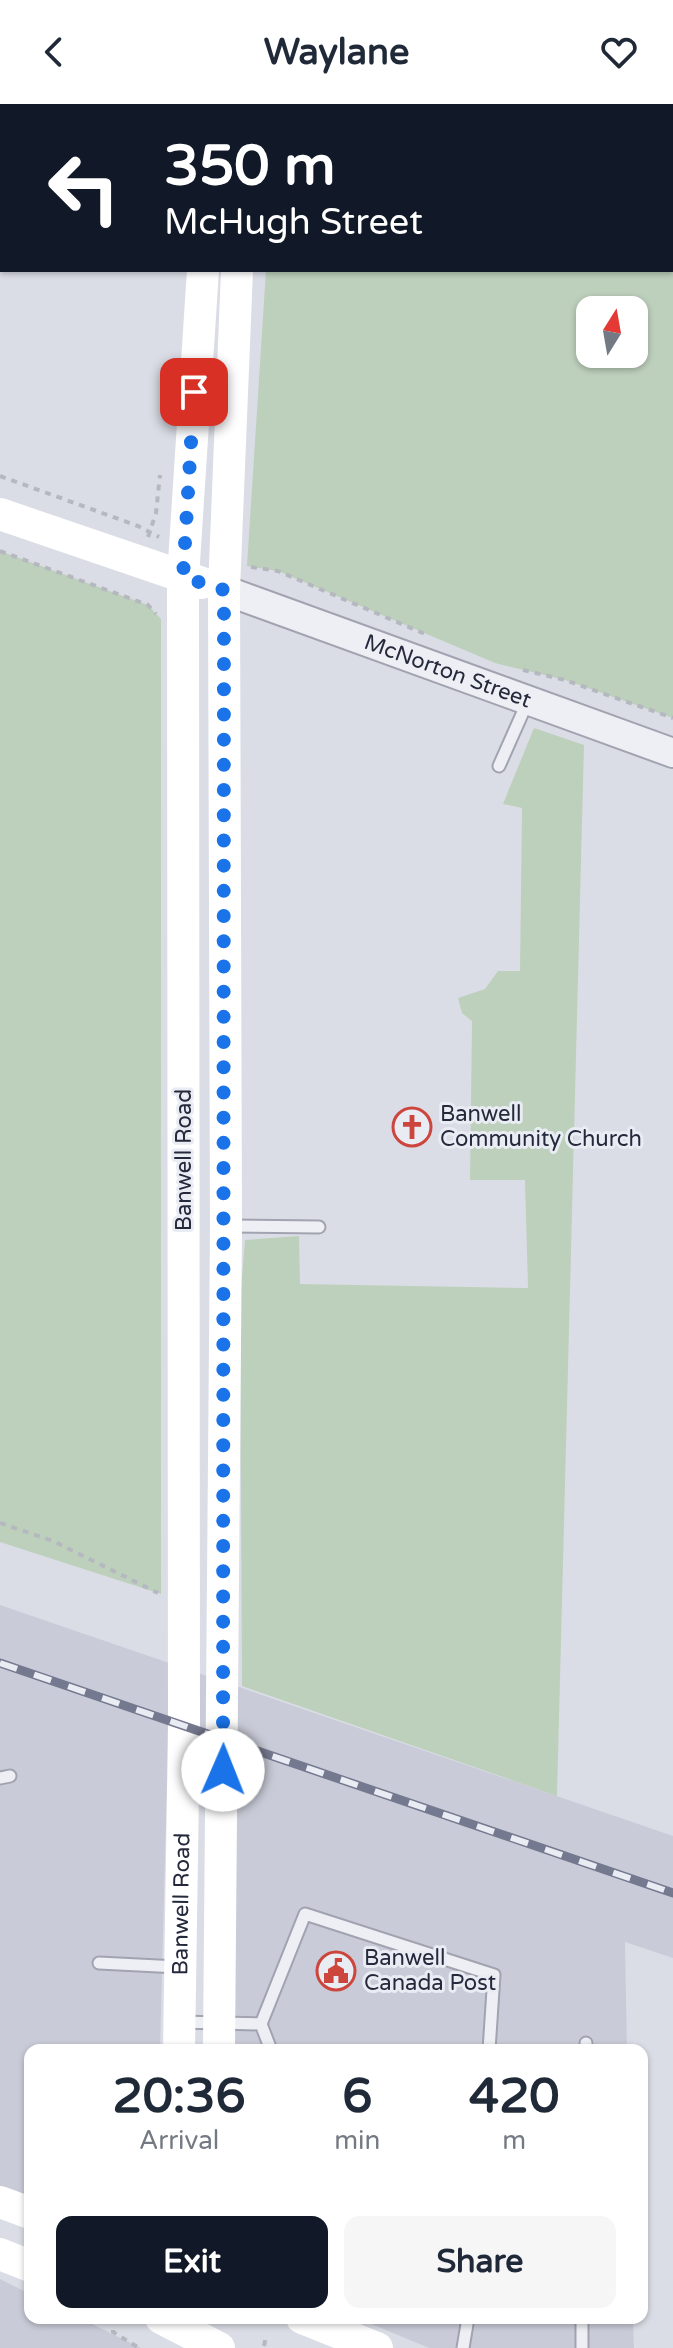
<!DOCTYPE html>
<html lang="en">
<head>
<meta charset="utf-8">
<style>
  body { margin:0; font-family:"Varela Round",sans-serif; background:#f6f6f7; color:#1f2937; height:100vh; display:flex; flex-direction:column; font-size:30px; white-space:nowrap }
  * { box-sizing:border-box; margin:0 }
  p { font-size:26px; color:#747a83 }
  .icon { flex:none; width:44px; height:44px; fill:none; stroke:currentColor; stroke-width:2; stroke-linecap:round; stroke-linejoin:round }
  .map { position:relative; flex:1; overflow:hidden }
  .side { position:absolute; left:24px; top:1940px; width:624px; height:280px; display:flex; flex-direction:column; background:#fff; border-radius:16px; box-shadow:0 2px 6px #0004 }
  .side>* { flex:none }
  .guide { position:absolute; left:0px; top:0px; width:674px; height:168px; box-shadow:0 2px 6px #0004; background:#111827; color:#fff; overflow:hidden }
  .needle { width:52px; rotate:11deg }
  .fabs { position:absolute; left:576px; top:192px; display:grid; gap:16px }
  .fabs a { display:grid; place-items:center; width:72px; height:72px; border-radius:16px; background:#fff; box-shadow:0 2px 6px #0004; font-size:40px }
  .pin { position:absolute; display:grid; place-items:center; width:68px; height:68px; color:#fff; margin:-34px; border-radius:16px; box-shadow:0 4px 12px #0006 }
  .me { position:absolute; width:88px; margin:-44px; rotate:1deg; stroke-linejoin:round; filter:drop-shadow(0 0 6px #0008) }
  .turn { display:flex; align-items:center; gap:28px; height:168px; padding:0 32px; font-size:36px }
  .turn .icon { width:104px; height:104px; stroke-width:2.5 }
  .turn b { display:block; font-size:56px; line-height:68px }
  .eta { display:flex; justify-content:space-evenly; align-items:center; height:136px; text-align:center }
  .eta b { font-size:48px; font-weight:700; line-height:56px }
  .button { display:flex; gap:16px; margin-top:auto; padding:16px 32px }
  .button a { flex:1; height:92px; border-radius:16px; background:#111827; color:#fff; font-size:32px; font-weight:700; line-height:92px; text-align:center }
  .button a+a { background:#f6f6f7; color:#1f2937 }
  header { display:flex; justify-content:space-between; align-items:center; height:104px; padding:0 32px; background:#fff; font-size:36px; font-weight:700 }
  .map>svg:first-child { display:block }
  .built { fill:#c9ccd8 }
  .green { fill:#bdd0bc; fill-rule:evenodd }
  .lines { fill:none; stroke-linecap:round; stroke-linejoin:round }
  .service-casing { stroke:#a1a3b0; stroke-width:15 }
  .tertiary-casing { stroke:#a1a3b0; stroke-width:32 }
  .path { stroke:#b6b8c0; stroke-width:4; stroke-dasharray:6 6; stroke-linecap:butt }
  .service { stroke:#eeeff4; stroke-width:11 }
  .tertiary { stroke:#eeeff4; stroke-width:28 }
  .secondary { stroke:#fff; stroke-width:32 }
  .rail-casing { stroke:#75798f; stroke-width:9 }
  .rail { stroke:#eaecf4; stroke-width:6; stroke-dasharray:18; stroke-linecap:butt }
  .route { stroke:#1a73e8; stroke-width:14; stroke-dasharray:0 25.2 }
  .labels { text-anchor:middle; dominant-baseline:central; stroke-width:6; stroke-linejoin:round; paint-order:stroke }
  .street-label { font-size:22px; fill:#25293c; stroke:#eaecf4 }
  .poi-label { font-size:22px; fill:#25293c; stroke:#eaecf4; text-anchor:start }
</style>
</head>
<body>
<header><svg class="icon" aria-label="back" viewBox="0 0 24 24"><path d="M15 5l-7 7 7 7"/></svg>Waylane<svg class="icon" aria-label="heart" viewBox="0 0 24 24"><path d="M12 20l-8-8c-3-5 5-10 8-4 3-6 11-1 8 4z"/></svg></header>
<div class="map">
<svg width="673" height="2244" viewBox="0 0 673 2244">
  <rect width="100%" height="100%" fill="#dbdde6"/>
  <g class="built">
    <polygon points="0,1501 673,1732 673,1854 625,1838 627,1946 230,1946 233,1703 167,1679 160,1946 30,1946 30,2092 0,2082"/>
    <polygon points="0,2175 30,2190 30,2214 80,2214 141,2244 0,2244"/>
    <polygon points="357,2214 633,2214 634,2244 429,2244"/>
  </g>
  <g class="green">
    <path d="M276 0H673V614L565 576 495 559 278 467 247 462 266 166H672V2ZM590 206H634V250H590Z"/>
    <polygon points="0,447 148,501 161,515 161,1490 0,1438"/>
    <polygon points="534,624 584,641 557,1692 242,1582 240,1198 245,1136 299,1132 300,1180 528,1184 525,1076 470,1076 472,917 462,909 458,894 485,885 498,867 520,867 522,704 503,700"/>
  </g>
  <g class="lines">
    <g class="service-casing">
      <g id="service">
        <polyline points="499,662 527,599"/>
        <polyline points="230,1122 319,1123"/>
        <polyline points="0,1674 10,1672"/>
        <polyline points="99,1859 178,1863"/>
        <polyline points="180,1918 261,1920 271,1946"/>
        <polyline points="261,1920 305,1810 494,1871 489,1946"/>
        <polyline points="586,1946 586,1939"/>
        <polyline points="463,2244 468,2214"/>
        <polyline points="582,2244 582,2214"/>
      </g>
    </g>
    <g class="tertiary-casing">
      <g id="tertiary">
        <path id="s1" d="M224 486 673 649"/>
      </g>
    </g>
    <g class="path">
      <polyline points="0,372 138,422 159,433"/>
      <polyline points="148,433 156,409 160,371"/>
      <polyline points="0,447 148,501 156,510"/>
      <polyline points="251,463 278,467 425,530"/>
      <polyline points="523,566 565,576 673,614"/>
      <polyline points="0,1419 53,1437 158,1489"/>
      <polyline points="113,2214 113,2228 139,2244"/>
      <polyline points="264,2242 266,2233"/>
    </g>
    <use href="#service" class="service"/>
    <use href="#tertiary" class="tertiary"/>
    <g class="secondary">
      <polyline points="214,2 215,0"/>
      <polyline points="249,2 250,0"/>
      <polyline points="0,410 202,479"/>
      <path id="s2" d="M179 1946 184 1622 183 473 203 166"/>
      <polyline points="219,1946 226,1122 224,486 237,166"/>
      <polyline points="0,2098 30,2109"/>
      <polyline points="0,2150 30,2162"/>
      <polyline points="161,2214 219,2244"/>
      <polyline points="302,2214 377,2244"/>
    </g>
    <g class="rail-casing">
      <polyline id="rail" points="0,1559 673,1789"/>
    </g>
    <use href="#rail" class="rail"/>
  </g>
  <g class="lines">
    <polyline class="route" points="194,288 183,473 224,486 223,1666"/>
  </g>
  <defs>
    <g id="church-ring" transform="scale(2)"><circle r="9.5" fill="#eaecf4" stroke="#cd463e" stroke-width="1.5"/><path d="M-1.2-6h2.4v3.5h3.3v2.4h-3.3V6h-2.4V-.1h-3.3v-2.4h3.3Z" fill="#cd463e"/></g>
    <g id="civic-ring" transform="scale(2)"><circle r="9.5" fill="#eaecf4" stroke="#cd463e" stroke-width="1.5"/><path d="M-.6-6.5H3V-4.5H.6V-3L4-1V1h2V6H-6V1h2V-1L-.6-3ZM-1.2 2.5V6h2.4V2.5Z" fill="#cd463e"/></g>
  </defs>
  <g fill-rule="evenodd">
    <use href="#church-ring" x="412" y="1023"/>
    <use href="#civic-ring" x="336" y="1867"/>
  </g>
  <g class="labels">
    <g class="street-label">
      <text stroke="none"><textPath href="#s1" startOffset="238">McNorton Street</textPath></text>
      <text transform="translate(184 1056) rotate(-90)">Banwell Road</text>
      <text stroke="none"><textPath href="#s2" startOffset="146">Banwell Road</textPath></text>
    </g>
    <g class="poi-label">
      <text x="440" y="1010">Banwell<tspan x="440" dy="25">Community Church</tspan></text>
      <text x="364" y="1854">Banwell<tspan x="364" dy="25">Canada Post</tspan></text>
    </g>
  </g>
</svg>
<div class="fabs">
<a><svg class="needle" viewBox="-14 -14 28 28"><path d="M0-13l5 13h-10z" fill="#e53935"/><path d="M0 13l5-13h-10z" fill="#747a83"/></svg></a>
</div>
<div class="pin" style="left:194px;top:288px;background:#d93025"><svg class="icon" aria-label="arrive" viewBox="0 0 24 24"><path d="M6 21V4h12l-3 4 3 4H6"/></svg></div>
<svg class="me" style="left:223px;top:1666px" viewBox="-20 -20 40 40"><circle r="19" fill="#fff"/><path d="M0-13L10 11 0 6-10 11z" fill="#1a73e8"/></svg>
<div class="guide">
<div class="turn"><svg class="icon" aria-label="left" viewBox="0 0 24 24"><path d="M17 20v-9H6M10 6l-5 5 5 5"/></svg><div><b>350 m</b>McHugh Street</div></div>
</div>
<section class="side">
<div class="eta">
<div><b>20:36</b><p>Arrival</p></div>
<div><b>6</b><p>min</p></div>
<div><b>420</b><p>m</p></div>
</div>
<div class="button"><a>Exit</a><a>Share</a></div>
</section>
</div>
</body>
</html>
